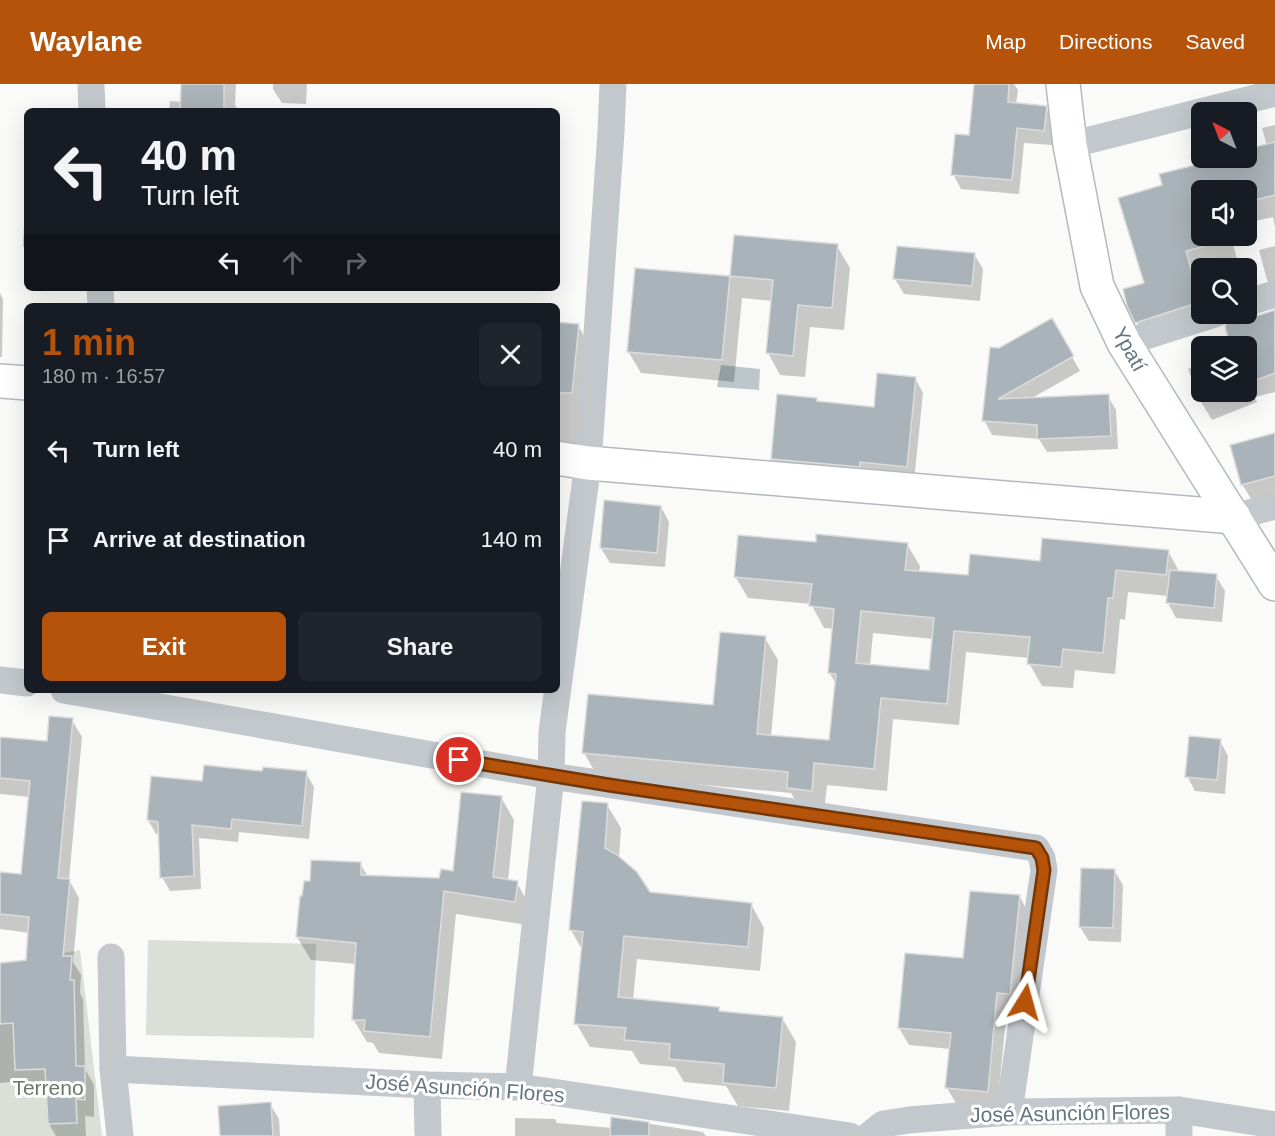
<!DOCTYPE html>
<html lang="en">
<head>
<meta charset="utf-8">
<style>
  body { margin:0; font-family:Arial,sans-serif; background:#20242c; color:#f1f3f6; height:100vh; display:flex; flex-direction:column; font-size:22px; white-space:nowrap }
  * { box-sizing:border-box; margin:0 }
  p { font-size:20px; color:#9ea1a6 }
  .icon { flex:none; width:33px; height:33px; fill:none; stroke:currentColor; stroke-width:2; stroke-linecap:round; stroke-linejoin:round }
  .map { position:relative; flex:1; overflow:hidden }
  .side { position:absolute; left:24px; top:219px; width:536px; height:390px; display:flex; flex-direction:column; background:#171b24; border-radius:9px; box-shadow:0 6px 24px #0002 }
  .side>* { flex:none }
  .guide { position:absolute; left:24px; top:24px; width:536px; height:183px; border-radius:9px; box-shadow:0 6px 24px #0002; background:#171b24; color:#f1f3f6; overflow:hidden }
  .needle { width:39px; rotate:318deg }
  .controls { position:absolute; left:1191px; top:18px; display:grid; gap:12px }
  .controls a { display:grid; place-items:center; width:66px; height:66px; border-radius:9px; background:#171b24; box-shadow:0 6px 24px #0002; font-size:30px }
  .pin { position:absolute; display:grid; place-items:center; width:51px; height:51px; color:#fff; margin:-26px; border:3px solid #fff; border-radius:50%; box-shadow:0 2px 6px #0007 }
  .me { position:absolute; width:66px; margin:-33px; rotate:8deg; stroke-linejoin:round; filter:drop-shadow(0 0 4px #0008) }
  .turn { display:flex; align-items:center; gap:21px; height:126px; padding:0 18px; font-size:27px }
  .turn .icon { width:78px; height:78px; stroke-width:2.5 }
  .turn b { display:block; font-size:42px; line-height:51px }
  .lanes { display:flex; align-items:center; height:57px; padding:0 18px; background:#0003; justify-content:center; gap:30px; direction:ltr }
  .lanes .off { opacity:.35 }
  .round { display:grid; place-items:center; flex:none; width:63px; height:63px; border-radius:9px; background:#20242c }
  .headline { display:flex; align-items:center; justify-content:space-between; height:102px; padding:0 18px }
  h1 { font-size:36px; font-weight:700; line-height:45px; color:#b45309 }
  .action { display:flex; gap:12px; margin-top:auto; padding:12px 18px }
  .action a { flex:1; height:69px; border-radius:9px; background:#b45309; color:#fff; font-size:24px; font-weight:700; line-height:69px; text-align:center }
  .action a+a { background:#20242c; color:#f1f3f6 }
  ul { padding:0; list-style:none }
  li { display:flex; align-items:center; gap:18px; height:90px; padding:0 18px }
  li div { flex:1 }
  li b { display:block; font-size:22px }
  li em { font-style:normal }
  header { display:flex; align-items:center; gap:36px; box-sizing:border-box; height:84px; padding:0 30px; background:#b45309; color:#fff }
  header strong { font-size:28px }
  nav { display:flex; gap:33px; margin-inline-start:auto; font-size:21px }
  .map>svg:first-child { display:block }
  .green { fill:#dadfd7 }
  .water { fill:#bbc7cb }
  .shadow { fill:#0003; fill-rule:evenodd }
  .building { fill:#aab3b9; stroke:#dcdcda; stroke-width:1.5; fill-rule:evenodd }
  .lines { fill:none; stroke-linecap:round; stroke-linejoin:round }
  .secondary-casing { stroke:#b3babf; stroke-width:36 }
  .street { stroke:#c3c8cc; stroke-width:27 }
  .secondary { stroke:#fff; stroke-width:33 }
  .route-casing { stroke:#753606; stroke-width:15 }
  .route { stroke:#b45309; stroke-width:10 }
  .labels { text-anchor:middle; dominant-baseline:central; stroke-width:6; stroke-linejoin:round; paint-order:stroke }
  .street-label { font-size:21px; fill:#657683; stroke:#fff }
  .park-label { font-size:21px; fill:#687a64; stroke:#fff }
</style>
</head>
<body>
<header>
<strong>Waylane</strong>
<nav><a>Map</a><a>Directions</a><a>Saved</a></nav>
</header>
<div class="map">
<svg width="1275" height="1052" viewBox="0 0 1275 1052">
  <rect width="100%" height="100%" fill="#fafaf8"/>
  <g class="green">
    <polygon points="148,856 316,860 314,954 146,951"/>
    <polygon points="80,866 102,1052 0,1052 0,881"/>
  </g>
  <polygon class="water" points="721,281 760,285 759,306 717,303"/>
  <g class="shadow">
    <polygon points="182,0 236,0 235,21 239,27 169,27 170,17 182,18"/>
    <polygon points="273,0 307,0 306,20 282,19 273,5"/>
    <polygon points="976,0 1014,0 1018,6 1016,20 1046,24 1054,39 1052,61 1024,59 1019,110 961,105 953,90 971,53"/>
    <polygon points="1275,41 1275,143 1273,133 1246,139 1246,106 1202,106 1202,152 1231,152 1237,175 1195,185 1202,208 1202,230 1147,257 1137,238 1146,200 1164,102 1213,78 1212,75 1218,74 1246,74 1267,62 1262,44"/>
    <polygon points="24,140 27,140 27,168 23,162"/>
    <polygon points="736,153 837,162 850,184 844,246 810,243 805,293 780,291 768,269 773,217 742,214 734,298 641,289 628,267 636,185 731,194"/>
    <polygon points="1275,162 1275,210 1267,196 1259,166"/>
    <polygon points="974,170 983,185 980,217 904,210 895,195"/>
    <polygon points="0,209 3,215 2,273 0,273"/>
    <polygon points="276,221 321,222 276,222"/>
    <polygon points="1275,228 1275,308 1255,313 1257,318 1212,336 1201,318 1188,285 1202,279 1202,308 1246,308 1246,262 1232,262 1227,242 1242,236 1251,236"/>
    <polygon points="1051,236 1080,287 1030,315 1108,312 1116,326 1118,365 1047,368 1039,355 992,351 984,336 1000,265"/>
    <polygon points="556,240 578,242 595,270 585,366 556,363"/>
    <polygon points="915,294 923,309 914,397 781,389 772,374 816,315 819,319 875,325"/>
    <polygon points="1275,351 1275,413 1253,418 1242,400"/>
    <polygon points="661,423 669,438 665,483 610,479 601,464"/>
    <path d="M817 460H907L920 482 919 489 970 493 1041 478 1168 467 1180 489 1216 492 1225 507 1222 538 1176 534 1168 519V512L1128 508 1125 536 1120 535 1115 590 1075 586 1073 604 1042 602 1029 579V574L966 568 959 641 893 635 887 707 827 701 824 728 801 726 791 709 597 691 584 669 714 623 765 554 778 576 771 653 831 658 836 600 829 588 834 545 824 544 811 520 748 514 735 492ZM873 549 933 555 930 587 870 582Z"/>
    <polygon points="131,606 157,606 157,608"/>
    <polygon points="72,636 82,653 69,796 79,814 73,878 81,891 80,909 83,915 85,985 94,1001 94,1033 85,1032 86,1052 56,1052 49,1040 48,1002 27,1003 24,997 0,999 0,880 28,878 30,849 0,845 0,790 22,792 30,713 0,710 0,654 48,659"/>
    <polygon points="1220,657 1228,672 1225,710 1195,707 1187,692"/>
    <polygon points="306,689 314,703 309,755 239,748 238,758 199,754 201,805 170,807 162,793 160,750 156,750 148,736 203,699"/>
    <polygon points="501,713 514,736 508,797 517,799 530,822 527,841 456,830 442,975 379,969 373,959 367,958 353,935 356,880 311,876 297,853 312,798 360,779 368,793 441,796 454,789"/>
    <polygon points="607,721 621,744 619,775 649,810 751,820 764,844 760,887 637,875 633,916 718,925 721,929 782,934 796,958 789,1027 738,1022 726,1002 684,998 675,983 640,980 632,967 590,963 576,939 583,867 571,846"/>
    <polygon points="1114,786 1123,801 1121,858 1089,857 1080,843"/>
    <polygon points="1020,813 1029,830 1019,927 1007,925 997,1025 957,1021 947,1004 951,965 909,961 899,944 964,876"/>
    <polygon points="270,1020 279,1035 280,1052 221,1052"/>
    <polygon points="515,1034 555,1035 557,1039 612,1044 612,1034 703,1048 706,1052 515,1052"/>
  </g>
  <g class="building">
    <polygon points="181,0 224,0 224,27 180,27"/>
    <polygon points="974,0 1009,0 1008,18 1047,22 1044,47 1017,44 1012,96 951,91 955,50 969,51"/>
    <polygon points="1275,58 1275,111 1246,118 1246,106 1202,106 1202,163 1186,167 1200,218 1135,239 1127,222 1123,205 1144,199 1118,114 1162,101 1159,90 1211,77 1210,74 1246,74 1246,65"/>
    <polygon points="734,151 838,160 832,224 798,221 793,272 766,269 773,196 730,192"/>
    <polygon points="897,162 975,169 972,202 893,195"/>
    <polygon points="635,184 730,192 722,276 627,268"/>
    <polygon points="1275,226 1275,289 1246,300 1246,262 1230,262 1225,242 1230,234 1230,231 1235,230 1242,234 1250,234"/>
    <polygon points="1052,234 1074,272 998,315 1109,310 1111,352 1037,355 1037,341 982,337 990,263 999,264"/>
    <polygon points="556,238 579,240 572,309 556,309"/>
    <polygon points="877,289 916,293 907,383 860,378 860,383 771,375 777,310 817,314 817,317 874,323"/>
    <polygon points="1275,349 1275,392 1241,401 1230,361"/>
    <polygon points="604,416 661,422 657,469 600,464"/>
    <path d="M816 450 908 459 905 486 968 491 970 470 1040 477 1042 454 1169 466 1166 491 1116 486 1113 514H1108L1103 569 1063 565 1061 583 1027 580 1030 553 954 547 947 620 881 614 874 685 814 679 812 707 787 704 788 688 582 669 588 610 713 621 720 548 766 552 757 650 829 656 836 590 828 589 834 525 809 522 812 500 734 493 738 451 816 458ZM861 527 934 534 929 586 856 579Z"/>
    <polygon points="1170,486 1217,490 1214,524 1166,519"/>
    <polygon points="49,632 73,634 58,794 70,795 63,872 72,872 70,896 74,896 76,982 85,982 85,1016 76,1015 77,1039 48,1040 45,985 15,986 13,939 0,940 0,879 26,876 29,833 0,830 0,788 21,790 30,697 0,694 0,653 47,657"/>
    <polygon points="1189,652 1221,655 1217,696 1185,693"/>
    <polygon points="204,681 262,687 263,683 307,687 302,742 232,735 231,745 192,741 194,792 160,794 158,738 147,736 151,692 202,697"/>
    <polygon points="461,708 502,712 493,793 518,797 515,818 444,807 430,953 364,947 365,936 352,936 356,859 296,853 300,812 302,812 304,797 310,797 311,776 361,778 361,791 439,794 441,785 453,787"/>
    <polygon points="582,717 608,719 605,764 616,770 637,788 650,808 752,819 748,863 624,852 618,913 719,923 719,927 783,933 776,1004 723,999 724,980 669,975 670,960 624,956 626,944 574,940 583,848 569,846"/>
    <polygon points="1081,784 1115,785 1113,844 1079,843"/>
    <polygon points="970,807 1020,811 1010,910 997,909 988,1008 945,1004 951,949 898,944 905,869 963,874"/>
    <polygon points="271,1018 273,1052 220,1052 218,1022"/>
    <polygon points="611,1033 649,1038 649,1052 610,1052"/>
  </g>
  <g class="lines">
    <g class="secondary-casing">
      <g id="secondary">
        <polyline points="1063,0 1070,61 1097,202 1124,259 1275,500"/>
        <polyline points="0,297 27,299"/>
        <polyline points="556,374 588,379 1234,433"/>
      </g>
    </g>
    <g class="street">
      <polyline points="91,0 92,27"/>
      <polyline points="1070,61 1275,9"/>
      <polyline points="100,204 101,222"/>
      <polyline points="1246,219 1275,210"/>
      <polyline points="1124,259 1215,230"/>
      <polyline points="1234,433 1275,422"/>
      <polyline points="0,596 27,599"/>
      <polyline points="64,606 551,692 1036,764 1042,774 1044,786 1009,1028"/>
      <polyline points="111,873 113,985 120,1052"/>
      <polyline points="113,985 427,1001 518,1003 850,1052"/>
      <polyline points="427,1001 428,1052"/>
      <polyline points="518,1003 551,692 552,648 588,379 611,48 613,0"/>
      <polyline points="1179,1026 1179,1052"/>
      <polyline points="868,1052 883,1040 909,1036 1009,1028 1179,1026 1275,1041"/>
    </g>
    <use href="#secondary" class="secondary"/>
  </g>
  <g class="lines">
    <g class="route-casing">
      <polyline id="route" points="459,676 609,701 1036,764 1042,774 1044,786 1025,918"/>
    </g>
    <use href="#route" class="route"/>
  </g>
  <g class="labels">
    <g class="street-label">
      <text transform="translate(1130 265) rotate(61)">Ypatí</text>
      <text transform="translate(465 1004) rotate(4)">José Asunción Flores</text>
      <text transform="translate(1070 1029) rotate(-1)">José Asunción Flores</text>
    </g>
    <g class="park-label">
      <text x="48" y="1003">Terreno</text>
    </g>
  </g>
</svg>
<div class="controls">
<a><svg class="needle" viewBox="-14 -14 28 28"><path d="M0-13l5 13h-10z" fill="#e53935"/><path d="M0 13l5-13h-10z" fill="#9ea1a6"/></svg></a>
<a><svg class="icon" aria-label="sound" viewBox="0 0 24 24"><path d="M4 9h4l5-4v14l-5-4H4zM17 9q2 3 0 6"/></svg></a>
<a><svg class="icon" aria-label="search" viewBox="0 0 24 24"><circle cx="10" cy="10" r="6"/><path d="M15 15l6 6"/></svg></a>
<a><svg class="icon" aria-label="layers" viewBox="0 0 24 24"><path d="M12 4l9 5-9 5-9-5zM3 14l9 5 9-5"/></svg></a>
</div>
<div class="pin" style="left:459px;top:676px;background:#d93025"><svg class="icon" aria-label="arrive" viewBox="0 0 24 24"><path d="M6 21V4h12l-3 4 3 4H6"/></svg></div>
<svg class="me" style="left:1025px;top:918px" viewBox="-20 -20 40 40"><path d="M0-17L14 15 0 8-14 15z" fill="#b45309" stroke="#fff" stroke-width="4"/></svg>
<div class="guide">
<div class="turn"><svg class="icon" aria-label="left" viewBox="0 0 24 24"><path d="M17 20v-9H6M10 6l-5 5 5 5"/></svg><div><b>40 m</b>Turn left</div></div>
<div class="lanes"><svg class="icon" aria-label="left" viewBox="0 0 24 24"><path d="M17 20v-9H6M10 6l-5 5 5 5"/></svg><svg class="icon off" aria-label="ahead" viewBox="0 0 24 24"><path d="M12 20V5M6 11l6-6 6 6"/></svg><svg class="icon off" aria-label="right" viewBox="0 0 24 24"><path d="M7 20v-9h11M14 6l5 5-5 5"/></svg></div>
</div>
<section class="side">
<div class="headline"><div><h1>1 min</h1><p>180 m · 16:57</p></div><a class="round"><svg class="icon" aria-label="close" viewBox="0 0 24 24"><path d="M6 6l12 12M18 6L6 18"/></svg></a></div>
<ul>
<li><svg class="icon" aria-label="left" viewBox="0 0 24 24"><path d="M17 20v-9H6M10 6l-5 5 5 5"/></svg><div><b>Turn left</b></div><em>40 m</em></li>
<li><svg class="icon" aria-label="arrive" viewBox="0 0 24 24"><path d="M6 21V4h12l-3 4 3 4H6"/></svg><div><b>Arrive at destination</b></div><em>140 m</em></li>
</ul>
<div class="action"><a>Exit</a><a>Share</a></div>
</section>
</div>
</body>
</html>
